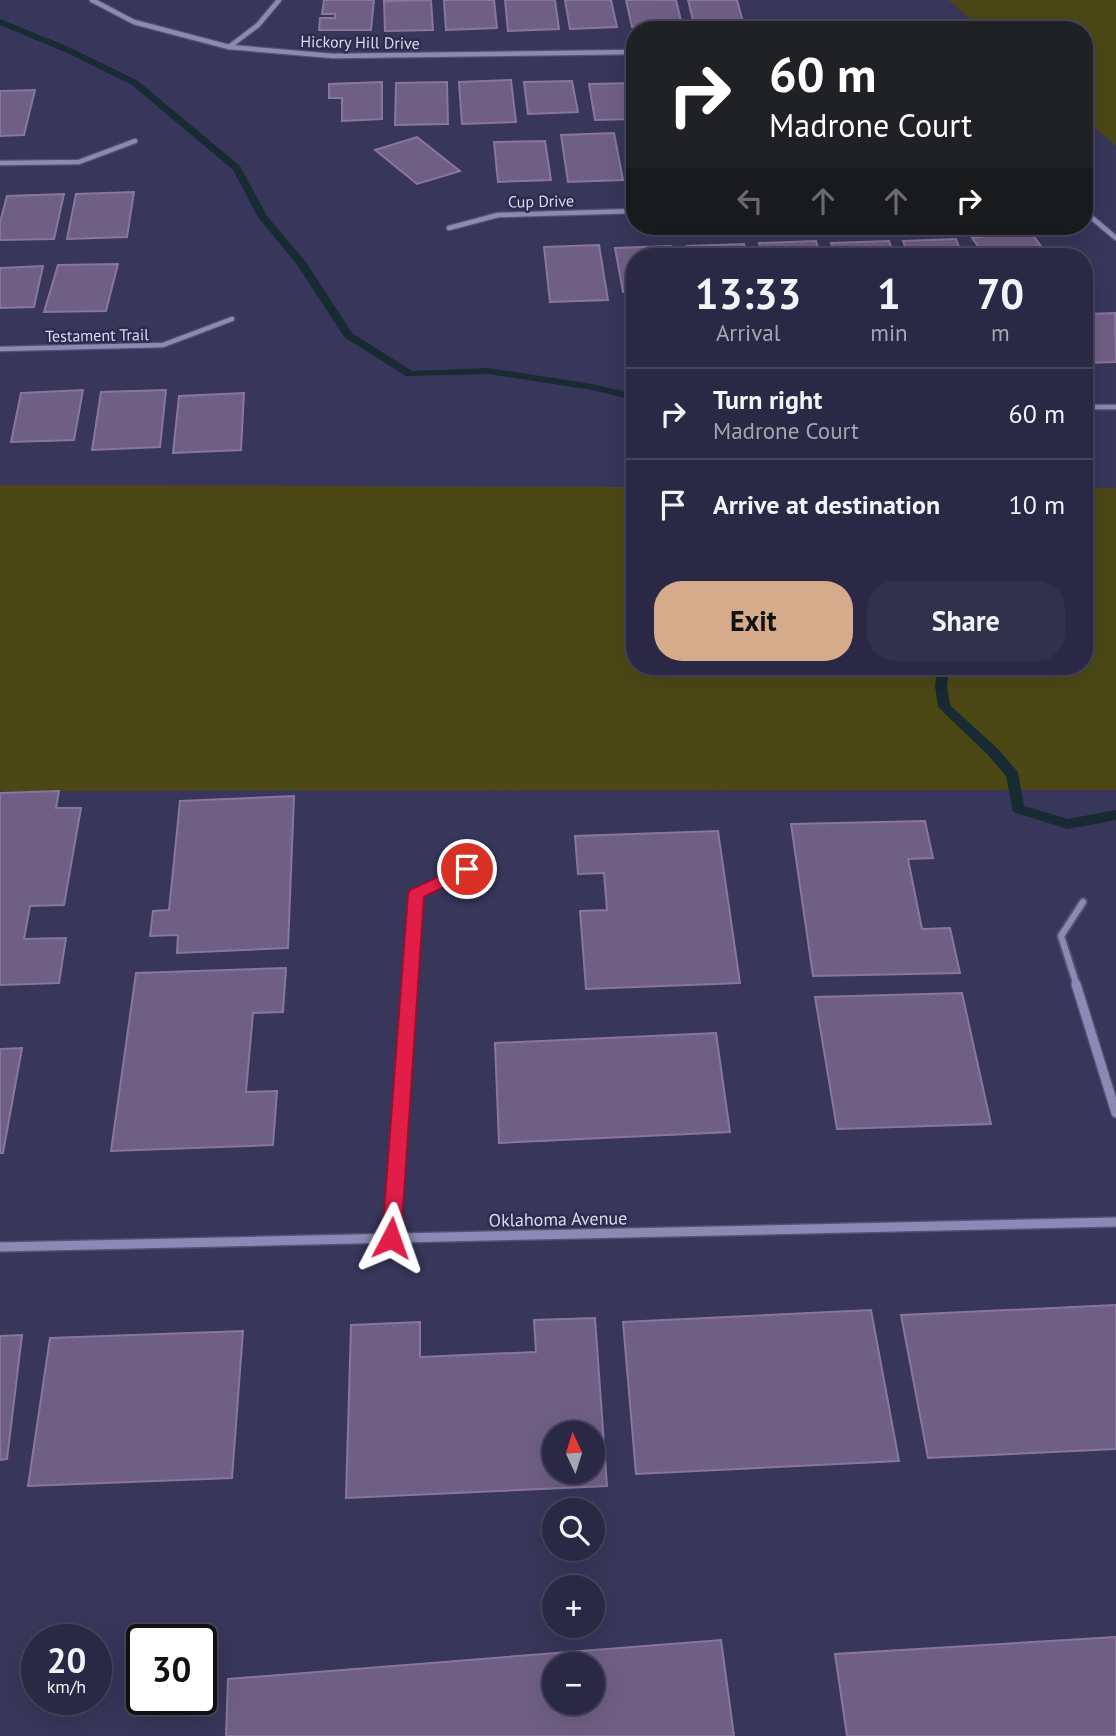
<!DOCTYPE html>
<html lang="en">
<head>
<meta charset="utf-8">
<style>
  body { margin:0; font-family:"PT Sans",sans-serif; background:#32304b; color:#f1f3f6; height:100vh; display:flex; flex-direction:column; font-size:26px; white-space:nowrap }
  * { box-sizing:border-box; margin:0 }
  p { font-size:23px; color:#a5a6b2 }
  .icon { flex:none; width:38px; height:38px; fill:none; stroke:currentColor; stroke-width:2; stroke-linecap:round; stroke-linejoin:round }
  .map { position:relative; flex:1; overflow:hidden }
  .panel { position:absolute; left:626px; top:248px; width:467px; height:427px; display:flex; flex-direction:column; background:#2a2844; border-radius:28px; box-shadow:0 7px 28px #0002,0 0 0 2px #46445d }
  .panel>* { flex:none }
  .hud { position:absolute; left:626px; top:21px; width:467px; height:214px; border-radius:28px; box-shadow:0 7px 28px #0002,0 0 0 2px #46445d; background:#202124; color:#fff; overflow:hidden }
  .needle { width:46px; rotate:356deg }
  .fabs { position:absolute; left:542px; top:1421px; display:grid; gap:14px }
  .fabs a { display:grid; place-items:center; width:63px; height:63px; border-radius:50%; background:#2a2844; box-shadow:0 7px 28px #0002,0 0 0 2px #46445d; font-size:35px }
  .speed { position:absolute; left:21px; top:1624px; display:flex; gap:14px; font-size:35px; font-weight:700; text-align:center }
  .speed>* { display:grid; place-content:center; width:91px; height:91px; border-radius:50%; background:#2a2844; box-shadow:0 7px 28px #0002,0 0 0 2px #46445d; line-height:1 }
  .speed small { font-size:18px; font-weight:400 }
  .speed .limit { border:4px solid #111; border-radius:10px; background:#fff; color:#111 }
  .pin { position:absolute; display:grid; place-items:center; width:60px; height:60px; color:#fff; margin:-30px; border:4px solid #fff; border-radius:50%; box-shadow:0 2px 7px #0007 }
  .me { position:absolute; width:77px; margin:-38px; rotate:4deg; stroke-linejoin:round; filter:drop-shadow(0 0 5px #0008) }
  .turn { display:flex; align-items:center; gap:24px; height:147px; padding:0 28px; font-size:32px }
  .turn .icon { width:91px; height:91px; stroke-width:2.5 }
  .turn b { display:block; font-size:49px; line-height:60px }
  .lanes { display:flex; align-items:center; height:66px; padding:0 28px; background:#0003; justify-content:center; gap:35px; direction:ltr }
  .lanes .off { opacity:.35 }
  .eta { display:flex; justify-content:space-evenly; align-items:center; height:119px; text-align:center }
  .eta b { font-size:42px; font-weight:800; line-height:49px }
  .action { display:flex; gap:14px; margin-top:auto; padding:14px 28px }
  .action a { flex:1; height:80px; border-radius:28px; background:#d6ab8b; color:#111; font-size:28px; font-weight:800; line-height:80px; text-align:center }
  .action a+a { background:#32304b; color:#f1f3f6 }
  ul { padding:0; list-style:none }
  li { display:flex; align-items:center; gap:21px; height:91px; padding:0 28px; border-top:2px solid #46445d }
  li div { flex:1 }
  li b { display:block; font-size:26px }
  li em { font-style:normal }
  .map>svg:first-child { display:block }
  .green { fill:#4c4816 }
  .lines { fill:none; stroke-linecap:round; stroke-linejoin:round }
  .stream { fill:#182a32; fill-rule:evenodd }
  .building { fill:#705f85; stroke:#88769e; stroke-width:2; fill-rule:evenodd }
  .street-far2-casing { stroke:#545271; stroke-width:7 }
  .street-far1-casing { stroke:#545271; stroke-width:10 }
  .street-casing { stroke:#545271; stroke-width:12 }
  .street-far2 { stroke:#8a8ab4; stroke-width:4.5 }
  .street-far1 { stroke:#8a8ab4; stroke-width:6 }
  .street { stroke:#8a8ab4; stroke-width:9 }
  .route { fill:#e11d48; stroke:#92132f; stroke-width:2 }
  .labels { text-anchor:middle; dominant-baseline:central; stroke-width:5; stroke-linejoin:round; paint-order:stroke }
  .far-street-label { font-size:16px; fill:#dbdbf2; stroke:#2e2c4f }
  .street-label { font-size:18px; fill:#dbdbf2; stroke:#2e2c4f }
</style>
</head>
<body>
<div class="map">
<svg width="1116" height="1736" viewBox="0 0 1116 1736">
  <rect width="100%" height="100%" fill="#38365a"/>
  <g class="green">
    <polygon points="949,0 1116,0 1116,146 1085,119 1085,30 983,30"/>
    <polygon points="0,485 635,487 635,667 1085,667 1085,488 1116,488 1116,790 0,791"/>
  </g>
  <g class="lines">
    <g class="stream">
      <polygon points="0,19 71,48 138,81 240,166 267,216 306,262 352,333 412,371 488,368 592,384 635,394 635,400 592,390 488,374 406,376 344,337 298,266 258,217 233,170 132,85 65,52 0,25"/>
      <polygon points="938,667 950,667 947,685 950,705 998,749 1018,772 1024,806 1068,819 1116,810 1116,820 1068,829 1013,812 1006,776 988,755 938,707 935,685"/>
    </g>
  </g>
  <g class="building">
    <polygon points="324,0 374,0 371,30 319,30 320,18 335,18 335,14 322,14"/>
    <polygon points="431,0 433,30 385,31 384,1"/>
    <polygon points="444,0 494,0 497,28 446,30"/>
    <polygon points="505,0 555,0 559,29 508,31"/>
    <polygon points="565,0 611,0 617,27 570,29"/>
    <polygon points="626,0 676,0 682,25 632,27"/>
    <polygon points="688,0 737,0 745,29 716,30 714,23 694,24"/>
    <polygon points="511,80 516,122 462,124 459,82"/>
    <polygon points="572,81 578,112 528,114 524,82"/>
    <polygon points="382,82 382,119 342,121 342,98 329,98 329,84"/>
    <polygon points="447,82 448,124 395,125 396,83"/>
    <polygon points="635,83 635,119 595,120 589,84"/>
    <polygon points="35,90 24,135 0,136 0,91"/>
    <polygon points="614,133 623,180 568,182 561,135"/>
    <polygon points="417,137 460,171 417,184 375,150"/>
    <polygon points="629,139 635,139 635,179"/>
    <polygon points="545,141 551,180 498,182 494,142"/>
    <polygon points="134,192 127,237 67,239 76,194"/>
    <polygon points="64,194 54,239 0,240 0,222 7,196"/>
    <polygon points="1029,230 1041,246 1035,247 1043,257 986,257 972,238"/>
    <polygon points="956,239 963,257 909,257 903,241"/>
    <polygon points="816,241 821,257 763,257 759,243"/>
    <polygon points="889,241 895,257 836,257 831,243"/>
    <polygon points="744,244 747,257 690,257 687,246"/>
    <polygon points="599,245 608,300 550,302 544,247"/>
    <polygon points="671,246 673,257 635,257 635,291 623,292 615,248"/>
    <polygon points="118,264 106,311 44,312 58,265"/>
    <polygon points="43,266 34,307 0,308 0,268"/>
    <polygon points="1115,313 1116,362 1085,363 1085,314"/>
    <polygon points="83,390 74,440 11,442 21,393"/>
    <polygon points="166,390 160,447 92,450 101,392"/>
    <polygon points="244,393 241,450 173,453 179,396"/>
    <polygon points="59,791 56,808 81,808 64,905 30,906 24,939 66,938 59,983 0,985 0,793"/>
    <polygon points="294,796 288,948 177,953 178,935 150,936 153,911 169,910 180,801"/>
    <polygon points="925,821 933,858 908,859 922,929 950,928 960,973 813,976 791,824"/>
    <polygon points="718,831 740,983 586,989 580,911 607,910 604,873 578,874 575,836"/>
    <polygon points="286,968 283,1012 253,1013 246,1092 277,1091 273,1145 111,1151 136,973"/>
    <polygon points="962,993 991,1124 837,1129 815,997"/>
    <polygon points="716,1033 730,1132 499,1143 495,1043"/>
    <polygon points="22,1048 3,1153 0,1153 0,1049"/>
    <polygon points="1116,1305 1116,1449 928,1458 901,1315"/>
    <polygon points="871,1310 899,1461 636,1474 623,1322"/>
    <path d="M595 1318 607 1486 346 1498 351 1325 420 1322V1357L536 1352 534 1320ZM555 1433H593V1472H555Z"/>
    <polygon points="243,1331 232,1478 28,1486 50,1338"/>
    <polygon points="22,1335 7,1459 0,1460 0,1336"/>
    <polygon points="1116,1637 1116,1736 847,1736 835,1654"/>
    <path d="M721 1640 734 1736H226L228 1679ZM555 1664H593V1703H555Z"/>
  </g>
  <g class="lines">
    <g class="street-far2-casing">
      <g id="street-far2">
        <polyline points="92,0 134,22 229,47 333,56 635,52"/>
        <polyline points="229,47 258,25 279,0"/>
        <polyline points="0,163 79,162 135,141"/>
        <polyline points="1085,212 1116,238"/>
        <polyline points="449,228 498,215 635,211"/>
        <polyline points="0,349 163,345 232,319"/>
        <polyline points="1085,407 1116,407"/>
      </g>
    </g>
    <g class="street-far1-casing">
      <g id="street-far1">
        <polyline points="409,986 416,894 467,869"/>
        <polyline points="1077,986 1061,936 1083,902"/>
      </g>
    </g>
    <g class="street-casing">
      <g id="street">
        <polyline points="1076,984 1116,1113"/>
        <polyline points="391,1238 409,984"/>
        <polyline points="0,1247 1116,1222"/>
      </g>
    </g>
    <use href="#street-far2" class="street-far2"/>
    <use href="#street-far1" class="street-far1"/>
    <use href="#street" class="street"/>
  </g>
  <polygon class="route" points="467,863 472,865 475,869 472,873 424,897 401,1238 398,1244 391,1246 385,1244 382,1238 408,894 410,890"/>
  <g class="labels">
    <g class="far-street-label">
      <text transform="translate(360 42) rotate(1)">Hickory Hill Drive</text>
      <text transform="translate(541 201) rotate(-1)">Cup Drive</text>
      <text transform="translate(97 335) rotate(-1)">Testament Trail</text>
    </g>
    <g class="street-label">
      <text transform="translate(558 1219) rotate(-1)">Oklahoma Avenue</text>
    </g>
  </g>
</svg>
<div class="fabs">
<a><svg class="needle" viewBox="-14 -14 28 28"><path d="M0-13l5 13h-10z" fill="#e53935"/><path d="M0 13l5-13h-10z" fill="#a5a6b2"/></svg></a>
<a><svg class="icon" aria-label="search" viewBox="0 0 24 24"><circle cx="10" cy="10" r="6"/><path d="M15 15l6 6"/></svg></a>
<a>+</a>
<a>−</a>
</div>
<div class="speed"><div>20<small>km/h</small></div><div class="limit">30</div></div>
<div class="pin" style="left:467px;top:869px;background:#d93025"><svg class="icon" aria-label="arrive" viewBox="0 0 24 24"><path d="M6 21V4h12l-3 4 3 4H6"/></svg></div>
<svg class="me" style="left:391px;top:1238px" viewBox="-20 -20 40 40"><path d="M0-17L14 15 0 8-14 15z" fill="#e11d48" stroke="#fff" stroke-width="4"/></svg>
<div class="hud">
<div class="turn"><svg class="icon" aria-label="right" viewBox="0 0 24 24"><path d="M7 20v-9h11M14 6l5 5-5 5"/></svg><div><b>60 m</b>Madrone Court</div></div>
<div class="lanes"><svg class="icon off" aria-label="left" viewBox="0 0 24 24"><path d="M17 20v-9H6M10 6l-5 5 5 5"/></svg><svg class="icon off" aria-label="ahead" viewBox="0 0 24 24"><path d="M12 20V5M6 11l6-6 6 6"/></svg><svg class="icon off" aria-label="ahead" viewBox="0 0 24 24"><path d="M12 20V5M6 11l6-6 6 6"/></svg><svg class="icon" aria-label="right" viewBox="0 0 24 24"><path d="M7 20v-9h11M14 6l5 5-5 5"/></svg></div>
</div>
<section class="panel">
<div class="eta">
<div><b>13:33</b><p>Arrival</p></div>
<div><b>1</b><p>min</p></div>
<div><b>70</b><p>m</p></div>
</div>
<ul>
<li><svg class="icon" aria-label="right" viewBox="0 0 24 24"><path d="M7 20v-9h11M14 6l5 5-5 5"/></svg><div><b>Turn right</b><p>Madrone Court</p></div><em>60 m</em></li>
<li><svg class="icon" aria-label="arrive" viewBox="0 0 24 24"><path d="M6 21V4h12l-3 4 3 4H6"/></svg><div><b>Arrive at destination</b></div><em>10 m</em></li>
</ul>
<div class="action"><a>Exit</a><a>Share</a></div>
</section>
</div>
</body>
</html>
